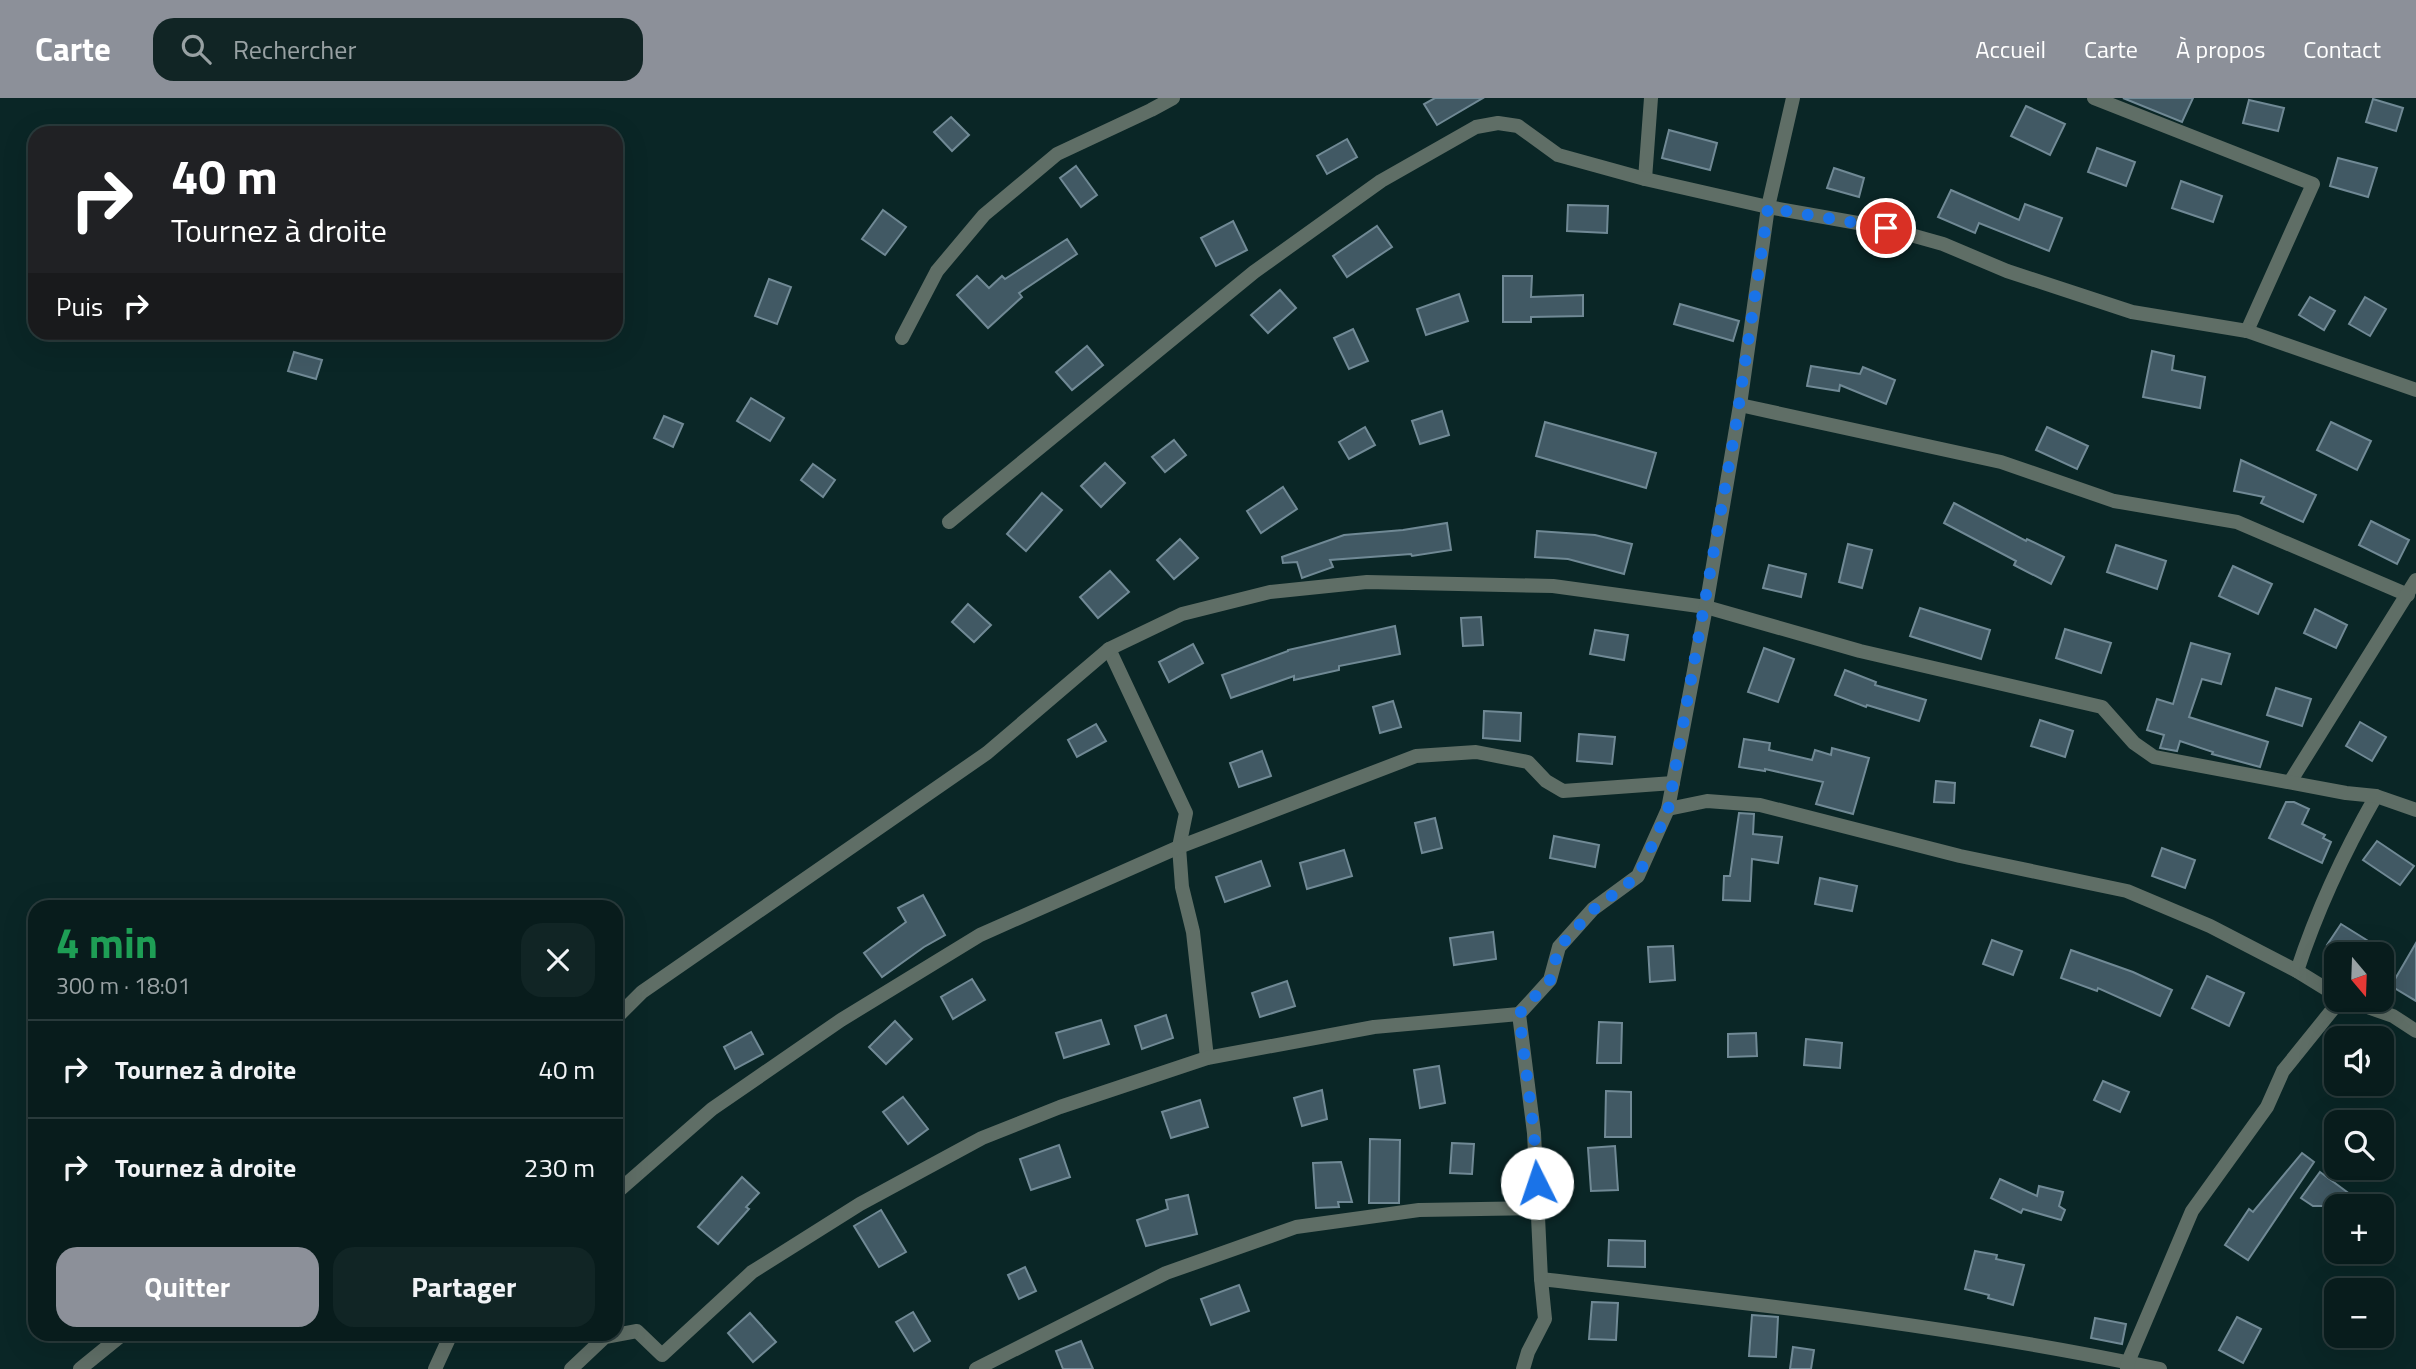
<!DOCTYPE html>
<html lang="fr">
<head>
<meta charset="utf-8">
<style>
  body { margin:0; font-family:"Titillium Web",sans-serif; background:#112525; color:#f1f3f6; height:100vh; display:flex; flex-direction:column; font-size:26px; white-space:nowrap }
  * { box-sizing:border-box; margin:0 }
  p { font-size:23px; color:#98a1a3 }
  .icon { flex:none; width:38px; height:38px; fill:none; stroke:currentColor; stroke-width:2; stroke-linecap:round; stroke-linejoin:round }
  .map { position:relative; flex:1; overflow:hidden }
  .sheet { position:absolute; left:28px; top:802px; width:595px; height:441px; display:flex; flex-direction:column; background:#081c1c; border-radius:21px; box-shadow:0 7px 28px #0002,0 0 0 2px #293a3b }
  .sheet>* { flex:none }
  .banner { position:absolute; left:28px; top:28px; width:595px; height:214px; border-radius:21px; box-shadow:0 7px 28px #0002,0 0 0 2px #293a3b; background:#202124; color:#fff; overflow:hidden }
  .needle { width:46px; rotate:161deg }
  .tools { position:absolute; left:2324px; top:844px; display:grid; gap:14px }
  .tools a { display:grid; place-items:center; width:70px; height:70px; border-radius:14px; background:#081c1c; box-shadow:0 7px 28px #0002,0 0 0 2px #293a3b; font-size:35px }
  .pin { position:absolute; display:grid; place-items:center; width:60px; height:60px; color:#fff; margin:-30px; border:4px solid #fff; border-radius:50%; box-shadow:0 2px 7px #0007 }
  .me { position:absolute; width:77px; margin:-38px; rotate:356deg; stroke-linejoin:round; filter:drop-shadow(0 0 5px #0008) }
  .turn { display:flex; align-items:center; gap:24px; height:147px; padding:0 28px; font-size:32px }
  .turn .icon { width:91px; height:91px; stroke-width:2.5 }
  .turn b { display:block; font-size:49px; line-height:60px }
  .then { display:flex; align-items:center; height:66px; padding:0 28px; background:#0003; gap:14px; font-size:26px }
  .round { display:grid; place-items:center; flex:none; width:74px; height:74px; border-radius:21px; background:#112525 }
  .summary { display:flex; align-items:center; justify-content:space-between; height:119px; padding:0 28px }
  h1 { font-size:42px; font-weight:700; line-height:52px; color:#1e9e55 }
  .action { display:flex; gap:14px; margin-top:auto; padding:14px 28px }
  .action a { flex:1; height:80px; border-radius:21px; background:#8c9099; color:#fff; font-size:28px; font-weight:700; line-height:80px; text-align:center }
  .action a+a { background:#112525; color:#f1f3f6 }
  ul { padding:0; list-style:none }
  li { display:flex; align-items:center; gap:21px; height:98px; padding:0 28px; border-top:2px solid #293a3b }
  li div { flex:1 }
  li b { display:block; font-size:26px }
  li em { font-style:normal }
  header { display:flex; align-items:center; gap:42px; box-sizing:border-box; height:98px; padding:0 35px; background:#8c9099; color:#fff }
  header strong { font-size:33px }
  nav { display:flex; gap:38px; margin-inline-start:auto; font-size:24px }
  .search { width:490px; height:63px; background:#112525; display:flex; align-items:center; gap:18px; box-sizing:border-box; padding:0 24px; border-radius:21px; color:#98a1a3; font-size:26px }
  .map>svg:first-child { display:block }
  .building { fill:#415964; stroke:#708995; stroke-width:2 }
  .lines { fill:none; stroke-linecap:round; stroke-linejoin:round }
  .minor { stroke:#5f6e66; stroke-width:14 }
  .route { stroke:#1a73e8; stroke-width:12; stroke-dasharray:0 21.6 }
</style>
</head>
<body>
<header>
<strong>Carte</strong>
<div class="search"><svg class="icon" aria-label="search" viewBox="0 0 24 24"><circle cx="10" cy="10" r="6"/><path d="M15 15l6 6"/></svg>Rechercher</div>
<nav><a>Accueil</a><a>Carte</a><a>À propos</a><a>Contact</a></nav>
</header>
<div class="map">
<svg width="2416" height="1271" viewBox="0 0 2416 1271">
  <rect width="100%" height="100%" fill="#0a2626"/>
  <g class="building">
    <polygon points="1435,0 1483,0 1437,27 1424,6"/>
    <polygon points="2123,0 2193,0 2182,24"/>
    <polygon points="2373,1 2403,10 2396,33 2366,24"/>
    <polygon points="2249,2 2284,10 2278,33 2243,25"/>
    <polygon points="2026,8 2065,26 2050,57 2011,38"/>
    <polygon points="951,19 969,37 952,53 934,34"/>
    <polygon points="1669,32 1717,45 1710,72 1662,60"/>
    <polygon points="1347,41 1357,59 1327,76 1317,58"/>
    <polygon points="2097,50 2135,64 2126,88 2088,74"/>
    <polygon points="2338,60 2377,70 2368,99 2330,88"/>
    <polygon points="1076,68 1097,97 1081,109 1060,80"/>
    <polygon points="1834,70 1864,80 1859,99 1827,90"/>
    <polygon points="2181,83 2222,98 2213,124 2172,110"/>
    <polygon points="1951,92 2019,122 2025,106 2062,120 2049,153 1979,125 1975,135 1938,119"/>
    <polygon points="1568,107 1608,108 1607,135 1567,133"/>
    <polygon points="883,112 906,129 885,157 862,141"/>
    <polygon points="1233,123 1247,152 1216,168 1201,140"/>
    <polygon points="1377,128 1392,149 1347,179 1333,158"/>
    <polygon points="1067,141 1077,156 1019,195 1022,199 988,230 957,197 977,178 989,190 1002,178 1005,181"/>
    <polygon points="1503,178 1532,178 1531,199 1583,197 1583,218 1531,219 1531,224 1503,224"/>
    <polygon points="769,181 791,189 777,226 755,218"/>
    <polygon points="1280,192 1296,210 1268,235 1251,217"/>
    <polygon points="1459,196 1468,223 1426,237 1417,211"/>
    <polygon points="2310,199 2335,213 2324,232 2299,217"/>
    <polygon points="2365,199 2386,211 2370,238 2349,226"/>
    <polygon points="1680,206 1739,223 1733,243 1674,226"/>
    <polygon points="1353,231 1368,263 1349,271 1334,240"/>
    <polygon points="1087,248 1103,267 1072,292 1056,274"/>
    <polygon points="2152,253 2174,258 2172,272 2205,279 2200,310 2143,299"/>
    <polygon points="294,254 322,262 316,281 288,273"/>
    <polygon points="1811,268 1860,276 1863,269 1895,282 1886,306 1840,287 1839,293 1807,288"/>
    <polygon points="751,300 784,320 770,343 737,323"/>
    <polygon points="1442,313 1449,337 1420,346 1412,323"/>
    <polygon points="664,318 683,326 673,349 654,340"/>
    <polygon points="1545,324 1656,355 1646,390 1536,358"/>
    <polygon points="2331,324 2371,343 2357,372 2317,352"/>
    <polygon points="1365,329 1375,347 1349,361 1339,344"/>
    <polygon points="2047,329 2088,348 2077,371 2036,352"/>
    <polygon points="1174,342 1186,357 1165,374 1152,359"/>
    <polygon points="2241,362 2316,397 2303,424 2261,405 2264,399 2234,393"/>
    <polygon points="1105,365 1125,385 1101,409 1081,388"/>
    <polygon points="813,366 835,382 823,399 801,382"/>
    <polygon points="1283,389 1297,411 1261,435 1247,413"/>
    <polygon points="1042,395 1062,412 1026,453 1007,436"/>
    <polygon points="1954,405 2026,443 2027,441 2064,459 2051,486 2014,467 2016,463 1944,425"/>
    <polygon points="2371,423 2409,442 2397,466 2359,447"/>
    <polygon points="1447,425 1451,452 1412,458 1411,456 1330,462 1333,469 1302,480 1297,464 1283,465 1282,459 1344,437 1403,432"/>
    <polygon points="1537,433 1595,437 1632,446 1624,476 1568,461 1535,459"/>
    <polygon points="1180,441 1198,460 1174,481 1157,462"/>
    <polygon points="1848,446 1872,452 1862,490 1839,484"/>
    <polygon points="2116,447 2166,463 2157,491 2107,474"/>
    <polygon points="1769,467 1806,476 1801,499 1763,490"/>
    <polygon points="2233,468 2272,486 2258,516 2219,498"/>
    <polygon points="1110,473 1129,494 1098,520 1080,499"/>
    <polygon points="968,506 991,527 974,544 952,524"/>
    <polygon points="1920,510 1990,532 1981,561 1910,538"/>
    <polygon points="2315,511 2347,527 2336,550 2304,535"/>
    <polygon points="1481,519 1483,547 1463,548 1461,520"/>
    <polygon points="1395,528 1400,556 1339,568 1339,572 1294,582 1294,578 1231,600 1222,577 1288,553 1288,552"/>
    <polygon points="2065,531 2111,545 2101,575 2056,560"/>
    <polygon points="1595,532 1628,537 1624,562 1590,556"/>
    <polygon points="2191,545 2230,556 2221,586 2202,581 2189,619 2268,644 2260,669 2212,656 2213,654 2180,643 2177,653 2160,650 2164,637 2147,632 2157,601 2173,606"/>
    <polygon points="1193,546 1203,565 1169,584 1159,564"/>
    <polygon points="1764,550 1794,561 1778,604 1748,594"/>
    <polygon points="1845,572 1876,584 1875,587 1926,602 1919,623 1867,607 1866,609 1835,597"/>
    <polygon points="2276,590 2311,601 2302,628 2267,617"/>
    <polygon points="1393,603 1401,629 1380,635 1373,609"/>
    <polygon points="1484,613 1521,615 1520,643 1483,640"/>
    <polygon points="2040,622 2073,633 2065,659 2031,648"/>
    <polygon points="2360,624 2386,639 2372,663 2346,648"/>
    <polygon points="1096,626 1106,643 1077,659 1068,642"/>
    <polygon points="1579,636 1615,639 1612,666 1577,663"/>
    <polygon points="1744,641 1770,645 1769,652 1812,662 1815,652 1831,657 1832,650 1869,660 1853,716 1816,706 1823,684 1765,671 1765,673 1739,669"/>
    <polygon points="1262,653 1271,678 1239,689 1230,665"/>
    <polygon points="1936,683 1955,685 1954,705 1934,704"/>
    <polygon points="2286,704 2294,704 2309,711 2302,726 2325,737 2323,740 2331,744 2322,765 2269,740"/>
    <polygon points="1739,715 1754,716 1753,736 1782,739 1778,765 1752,761 1750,803 1723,802 1724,778 1730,778"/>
    <polygon points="1435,720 1442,750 1422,755 1415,725"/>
    <polygon points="1554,738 1599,747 1595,769 1550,760"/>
    <polygon points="2377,743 2414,768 2400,787 2363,762"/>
    <polygon points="2162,750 2195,762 2185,790 2152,778"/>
    <polygon points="1344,752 1352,778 1307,791 1300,765"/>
    <polygon points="1261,763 1270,788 1225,804 1216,779"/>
    <polygon points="1820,780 1857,788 1852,813 1815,806"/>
    <polygon points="923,797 945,837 924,849 882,879 864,855 906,824 898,810"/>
    <polygon points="2341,826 2389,856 2340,856 2327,847"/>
    <polygon points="1493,834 1496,861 1454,867 1450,840"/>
    <polygon points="1992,842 2022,853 2013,877 1983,866"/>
    <polygon points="2416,845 2416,903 2391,888"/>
    <polygon points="1673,848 1675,882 1650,884 1648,849"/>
    <polygon points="2071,852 2133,874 2172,892 2160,918 2098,890 2097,893 2061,880"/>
    <polygon points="2207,878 2244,895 2229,928 2192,910"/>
    <polygon points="972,881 985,902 953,921 941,899"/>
    <polygon points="1287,883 1295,908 1260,919 1252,895"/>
    <polygon points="1166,917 1173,940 1142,951 1135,928"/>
    <polygon points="1101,922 1109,946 1064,960 1056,935"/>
    <polygon points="895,923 912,941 886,966 869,949"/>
    <polygon points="1599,924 1622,925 1621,965 1597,965"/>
    <polygon points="751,934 763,956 735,971 724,949"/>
    <polygon points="1756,935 1757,958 1728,959 1728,936"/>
    <polygon points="1806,941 1842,945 1840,970 1804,967"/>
    <polygon points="1439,968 1445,1005 1420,1010 1414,972"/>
    <polygon points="2103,983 2129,994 2120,1014 2094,1002"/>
    <polygon points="1322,992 1327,1021 1302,1028 1294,1000"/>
    <polygon points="1606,993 1631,994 1631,1039 1605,1039"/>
    <polygon points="903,999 928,1031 908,1046 883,1014"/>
    <polygon points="1200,1002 1208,1029 1171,1040 1162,1014"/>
    <polygon points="1370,1041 1400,1042 1399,1105 1369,1105"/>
    <polygon points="1452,1045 1474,1046 1472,1076 1450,1075"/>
    <polygon points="1059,1047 1070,1079 1031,1092 1020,1061"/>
    <polygon points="1615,1048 1618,1092 1591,1093 1588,1050"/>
    <polygon points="2302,1055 2314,1064 2248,1162 2225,1147 2249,1111 2253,1114"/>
    <polygon points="1341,1064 1352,1104 1338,1104 1339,1109 1316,1110 1313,1065"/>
    <polygon points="2320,1074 2366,1108 2313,1108 2301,1100"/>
    <polygon points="742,1079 759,1095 746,1109 749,1111 718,1146 698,1129"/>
    <polygon points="2000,1081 2037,1098 2039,1088 2063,1094 2059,1108 2065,1112 2061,1122 2023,1111 2021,1115 1991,1100"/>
    <polygon points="1188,1097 1197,1136 1146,1148 1137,1122 1168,1111 1166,1102"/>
    <polygon points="881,1112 906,1154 879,1169 854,1128"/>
    <polygon points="1609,1142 1645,1143 1645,1169 1608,1168"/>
    <polygon points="1975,1153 1997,1157 1996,1161 2024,1167 2013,1207 1988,1200 1989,1197 1965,1191"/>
    <polygon points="1025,1169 1036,1193 1019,1201 1008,1177"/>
    <polygon points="1239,1187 1249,1213 1211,1227 1201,1201"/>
    <polygon points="1592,1204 1618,1205 1616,1242 1589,1241"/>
    <polygon points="913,1214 930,1243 914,1253 896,1224"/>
    <polygon points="750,1215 776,1244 753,1264 728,1235"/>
    <polygon points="1752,1217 1778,1219 1776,1259 1749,1258"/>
    <polygon points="2237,1219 2261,1231 2243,1265 2219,1252"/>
    <polygon points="2095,1220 2126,1226 2122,1246 2091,1240"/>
    <polygon points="1081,1243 1093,1271 1063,1271 1056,1253"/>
    <polygon points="1793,1249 1814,1252 1811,1271 1790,1271"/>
  </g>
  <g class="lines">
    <g class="minor">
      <polyline points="2094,0 2313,86 2247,233"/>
      <polyline points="1645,81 1651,0"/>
      <polyline points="902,240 937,173 984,117 1057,56 1151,12 1173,0"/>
      <polyline points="1740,307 2001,364 2114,403 2237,424 2408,497"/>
      <polyline points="949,424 1254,174 1381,83 1476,29 1498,25 1518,28 1558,57 1645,81 1768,109 1886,130 1943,146 2007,173 2132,214 2247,233 2416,292"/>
      <polyline points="1109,551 1186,715 1179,749 1182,789 1193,834 1207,960"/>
      <polyline points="2290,684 2416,482"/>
      <polyline points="1668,711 1707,703 1760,707 1960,758 2127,793 2210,828 2297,873 2336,897"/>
      <path d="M2297 873C2317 812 2344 754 2376 698"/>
      <polyline points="2345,901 2393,918 2416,933"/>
      <polyline points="616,920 642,894 987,655 1109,551 1182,516 1270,494 1367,484 1553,488 1706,509 1860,553 2102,609 2134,645 2154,659 2346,695 2376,698 2416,712"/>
      <polyline points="616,1095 712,1011 841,922 980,837 1179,749 1416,658 1476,654 1528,664 1546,683 1563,693 1673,685"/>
      <path d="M1541 1181C1748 1205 1956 1228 2160 1271"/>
      <polyline points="80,1271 123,1236"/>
      <polyline points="435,1271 451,1236"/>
      <polyline points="571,1271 605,1239 637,1233 662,1257 752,1174 860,1106 982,1040 1060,1009 1207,960 1374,929 1519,916"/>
      <polyline points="976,1271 1166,1175 1296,1129 1419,1112 1539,1110"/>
      <polyline points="1523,1271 1528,1254 1545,1221 1541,1181 1534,1035 1519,916 1550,882 1559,849 1593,811 1638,778 1668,711 1706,509 1740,307 1768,109 1793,0"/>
      <polyline points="2127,1271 2128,1264 2192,1113 2267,1009 2283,973 2341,901"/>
    </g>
  </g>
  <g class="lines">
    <polyline class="route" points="1537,1085 1534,1035 1519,916 1550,882 1559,849 1594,811 1638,778 1668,712 1735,333 1768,110 1886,130"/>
  </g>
</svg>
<div class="tools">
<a><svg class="needle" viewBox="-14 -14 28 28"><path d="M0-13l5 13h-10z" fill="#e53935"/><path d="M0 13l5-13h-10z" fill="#98a1a3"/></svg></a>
<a><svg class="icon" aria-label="sound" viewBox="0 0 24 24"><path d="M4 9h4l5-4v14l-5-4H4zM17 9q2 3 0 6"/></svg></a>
<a><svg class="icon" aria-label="search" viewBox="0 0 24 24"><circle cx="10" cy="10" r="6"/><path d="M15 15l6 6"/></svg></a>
<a>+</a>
<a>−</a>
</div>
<div class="pin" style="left:1886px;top:130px;background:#d93025"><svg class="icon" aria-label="arrive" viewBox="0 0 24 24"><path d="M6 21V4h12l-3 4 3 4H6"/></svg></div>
<svg class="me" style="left:1537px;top:1085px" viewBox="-20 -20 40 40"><circle r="19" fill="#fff"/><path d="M0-13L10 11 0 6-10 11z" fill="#1a73e8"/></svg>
<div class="banner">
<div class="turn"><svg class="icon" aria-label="right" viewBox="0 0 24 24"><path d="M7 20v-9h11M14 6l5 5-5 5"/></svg><div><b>40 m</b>Tournez à droite</div></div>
<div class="then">Puis<svg class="icon" aria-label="right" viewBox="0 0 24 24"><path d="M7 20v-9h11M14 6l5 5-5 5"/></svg></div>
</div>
<section class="sheet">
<div class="summary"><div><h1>4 min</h1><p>300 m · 18:01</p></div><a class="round"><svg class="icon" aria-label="close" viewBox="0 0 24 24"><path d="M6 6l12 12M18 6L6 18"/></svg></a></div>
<ul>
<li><svg class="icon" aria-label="right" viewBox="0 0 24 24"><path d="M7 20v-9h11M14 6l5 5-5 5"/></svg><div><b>Tournez à droite</b></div><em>40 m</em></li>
<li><svg class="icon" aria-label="right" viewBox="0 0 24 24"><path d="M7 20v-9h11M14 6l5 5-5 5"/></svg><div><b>Tournez à droite</b></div><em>230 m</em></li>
</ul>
<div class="action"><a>Quitter</a><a>Partager</a></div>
</section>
</div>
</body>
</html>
